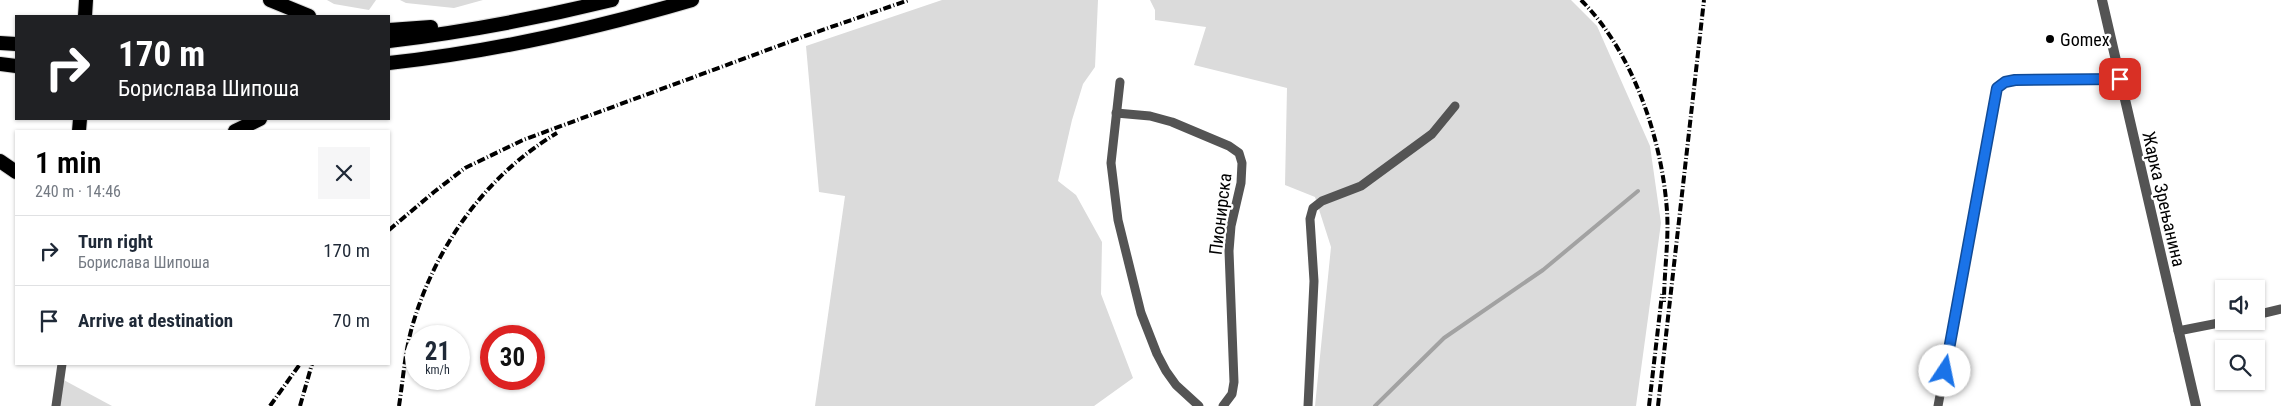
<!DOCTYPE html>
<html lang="en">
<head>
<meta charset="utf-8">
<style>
  body { margin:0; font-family:"Roboto Condensed",sans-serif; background:#f6f6f7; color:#1f2937; height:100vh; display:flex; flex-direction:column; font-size:19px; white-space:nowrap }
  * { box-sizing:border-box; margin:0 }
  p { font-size:16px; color:#747a83 }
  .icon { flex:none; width:28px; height:28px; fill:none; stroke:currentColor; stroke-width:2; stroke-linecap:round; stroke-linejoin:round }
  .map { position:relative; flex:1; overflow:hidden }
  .details { position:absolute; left:15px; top:130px; width:375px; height:235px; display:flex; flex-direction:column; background:#fff; border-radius:0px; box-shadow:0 1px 4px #0004 }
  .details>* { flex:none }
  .top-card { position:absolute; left:15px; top:15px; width:375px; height:105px; border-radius:0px; box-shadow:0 1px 4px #0004; background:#202124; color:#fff; overflow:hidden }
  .fabs { position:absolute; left:2215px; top:280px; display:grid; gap:10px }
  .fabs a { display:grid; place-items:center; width:50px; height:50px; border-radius:0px; background:#fff; box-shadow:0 1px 4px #0004; font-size:25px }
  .speed { position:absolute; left:405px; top:325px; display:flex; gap:10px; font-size:25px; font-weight:700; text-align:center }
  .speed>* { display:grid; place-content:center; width:65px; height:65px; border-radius:50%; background:#fff; box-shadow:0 1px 4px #0004; line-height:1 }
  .speed small { font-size:12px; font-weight:400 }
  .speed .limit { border:8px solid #d22; background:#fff; color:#111 }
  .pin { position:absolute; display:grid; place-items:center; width:42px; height:42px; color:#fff; margin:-21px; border-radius:10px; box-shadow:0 2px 8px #0006 }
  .me { position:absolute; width:55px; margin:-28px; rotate:11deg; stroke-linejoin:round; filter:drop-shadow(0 0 4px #0008) }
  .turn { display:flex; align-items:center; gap:18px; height:105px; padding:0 20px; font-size:22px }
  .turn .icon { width:65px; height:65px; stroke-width:2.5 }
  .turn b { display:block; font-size:35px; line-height:42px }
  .round { display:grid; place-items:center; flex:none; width:52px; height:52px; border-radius:0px; background:#f6f6f7 }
  .headline { display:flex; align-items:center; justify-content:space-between; height:85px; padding:0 20px }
  h1 { font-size:30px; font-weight:600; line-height:38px; color:#000 }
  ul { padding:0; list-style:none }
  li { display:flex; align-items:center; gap:15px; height:70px; padding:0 20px; border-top:1px solid #e0e1e3 }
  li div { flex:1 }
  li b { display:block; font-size:19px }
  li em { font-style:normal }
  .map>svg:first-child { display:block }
  .green { fill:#dbdbdb }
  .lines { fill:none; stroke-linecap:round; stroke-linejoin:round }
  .stream { stroke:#a2a2a2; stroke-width:4 }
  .trunk-casing { stroke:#dbdbdb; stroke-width:16 }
  .minor { stroke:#545454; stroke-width:9 }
  .tertiary { stroke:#545454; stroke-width:10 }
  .trunk { stroke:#000; stroke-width:14 }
  .rail { stroke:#000; stroke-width:4; stroke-dasharray:8 2.5 1 2.5; stroke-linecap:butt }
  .route-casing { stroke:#114b97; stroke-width:12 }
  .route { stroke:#1a73e8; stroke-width:9 }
  .poi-dot { fill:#000; stroke:#fff; stroke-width:2 }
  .labels { text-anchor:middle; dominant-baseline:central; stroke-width:4.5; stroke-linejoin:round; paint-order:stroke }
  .poi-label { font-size:18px; fill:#000; stroke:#fff; text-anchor:start }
  .street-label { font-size:18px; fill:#000; stroke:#fff }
</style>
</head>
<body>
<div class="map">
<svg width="2281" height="406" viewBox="0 0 2281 406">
  <rect width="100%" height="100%" fill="#fff"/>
  <g class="green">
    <polygon points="327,0 376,0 369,10 334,4"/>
    <polygon points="400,0 483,0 454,8 406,3"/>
    <polygon points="942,0 1098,0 1095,67 1083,84 1072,120 1058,181 1076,195 1102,242 1101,294 1133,378 1094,406 815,406 845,196 819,192 806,46"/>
    <polygon points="1150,0 1571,0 1597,26 1650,146 1661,223 1636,406 1315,406 1331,247 1315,197 1285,185 1287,88 1194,65 1206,27 1155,20 1155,10"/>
    <polygon points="60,378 112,406 57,406"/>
  </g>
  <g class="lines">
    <polyline class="stream" points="1375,406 1444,338 1543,270 1638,191"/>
    <g class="trunk-casing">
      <g id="trunk">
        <polyline points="270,0 309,16"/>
        <polyline points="85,16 86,0"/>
        <polyline points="389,30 431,27"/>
        <path d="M389 41C464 32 539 18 612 0"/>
        <polyline points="0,43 16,44"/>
        <path d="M389 63C492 52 593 29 692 0"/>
        <polyline points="0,64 16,66"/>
        <polyline points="79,131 80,119"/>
        <polyline points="235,131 260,119"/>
        <polyline points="0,161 16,172"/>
      </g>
    </g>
    <g class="minor">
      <polyline points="1120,82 1111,163 1118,220 1141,313 1157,354 1166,371 1176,385 1199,406"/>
      <polyline points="1116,113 1150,116 1172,122 1229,146 1239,153 1242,163 1241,183 1231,226 1229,251 1234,382 1232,394 1223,406"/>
      <polyline points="2256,315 2281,309"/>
      <polyline points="2178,331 2229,321"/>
      <polyline points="56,406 62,364"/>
      <polyline points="1308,406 1314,281 1310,219 1313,208 1322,201 1361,186 1432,134 1455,106"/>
      <polyline points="1938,406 1997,88 2005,82 2015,80 2120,79"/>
    </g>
    <polyline class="tertiary" points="2102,0 2196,406"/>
    <use href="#trunk" class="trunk"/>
    <g class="rail">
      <path d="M1581 0C1633 52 1662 139 1667 211 1669 241 1664 272 1664 302"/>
      <polyline points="389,230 434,192 465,168 523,140 808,35 909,0"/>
      <polyline points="270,406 300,364"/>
      <polyline points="300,406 312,364"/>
      <path d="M399 406C403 380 405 352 412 327 435 247 485 176 557 133"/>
      <polyline points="1649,406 1662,294"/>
      <polyline points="1658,406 1704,0"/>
    </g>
  </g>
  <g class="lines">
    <g class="route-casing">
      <polyline id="route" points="1945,371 1997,88 2005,82 2015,80 2120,79"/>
    </g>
    <use href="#route" class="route"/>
  </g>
  <circle class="poi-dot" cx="2050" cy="39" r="5"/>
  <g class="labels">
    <g class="poi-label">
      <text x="2060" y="39">Gomex</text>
    </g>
    <g class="street-label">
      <text transform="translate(2164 199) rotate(77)">Жарка Зрењанина</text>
      <text transform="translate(1220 214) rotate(-83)">Пионирска</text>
    </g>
  </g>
</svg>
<div class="fabs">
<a><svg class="icon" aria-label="sound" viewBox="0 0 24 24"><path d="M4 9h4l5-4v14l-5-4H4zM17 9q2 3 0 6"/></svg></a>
<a><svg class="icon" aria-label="search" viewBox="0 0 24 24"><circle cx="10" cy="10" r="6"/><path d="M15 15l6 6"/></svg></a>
</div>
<div class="speed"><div>21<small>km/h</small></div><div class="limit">30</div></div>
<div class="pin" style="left:2120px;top:79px;background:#d93025"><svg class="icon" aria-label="arrive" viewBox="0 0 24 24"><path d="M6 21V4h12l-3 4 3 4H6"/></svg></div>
<svg class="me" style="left:1945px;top:371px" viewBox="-20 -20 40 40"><circle r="19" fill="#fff"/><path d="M0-13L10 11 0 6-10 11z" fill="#1a73e8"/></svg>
<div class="top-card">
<div class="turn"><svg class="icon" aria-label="right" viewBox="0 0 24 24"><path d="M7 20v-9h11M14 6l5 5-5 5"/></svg><div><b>170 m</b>Борислава Шипоша</div></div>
</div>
<section class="details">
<div class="headline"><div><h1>1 min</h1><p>240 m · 14:46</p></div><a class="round"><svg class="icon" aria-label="close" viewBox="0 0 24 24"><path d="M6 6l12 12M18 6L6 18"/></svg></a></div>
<ul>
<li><svg class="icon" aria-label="right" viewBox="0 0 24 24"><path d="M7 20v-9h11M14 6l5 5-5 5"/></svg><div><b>Turn right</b><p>Борислава Шипоша</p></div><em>170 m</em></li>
<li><svg class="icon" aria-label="arrive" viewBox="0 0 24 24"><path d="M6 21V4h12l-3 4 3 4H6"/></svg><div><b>Arrive at destination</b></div><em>70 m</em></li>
</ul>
</section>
</div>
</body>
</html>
